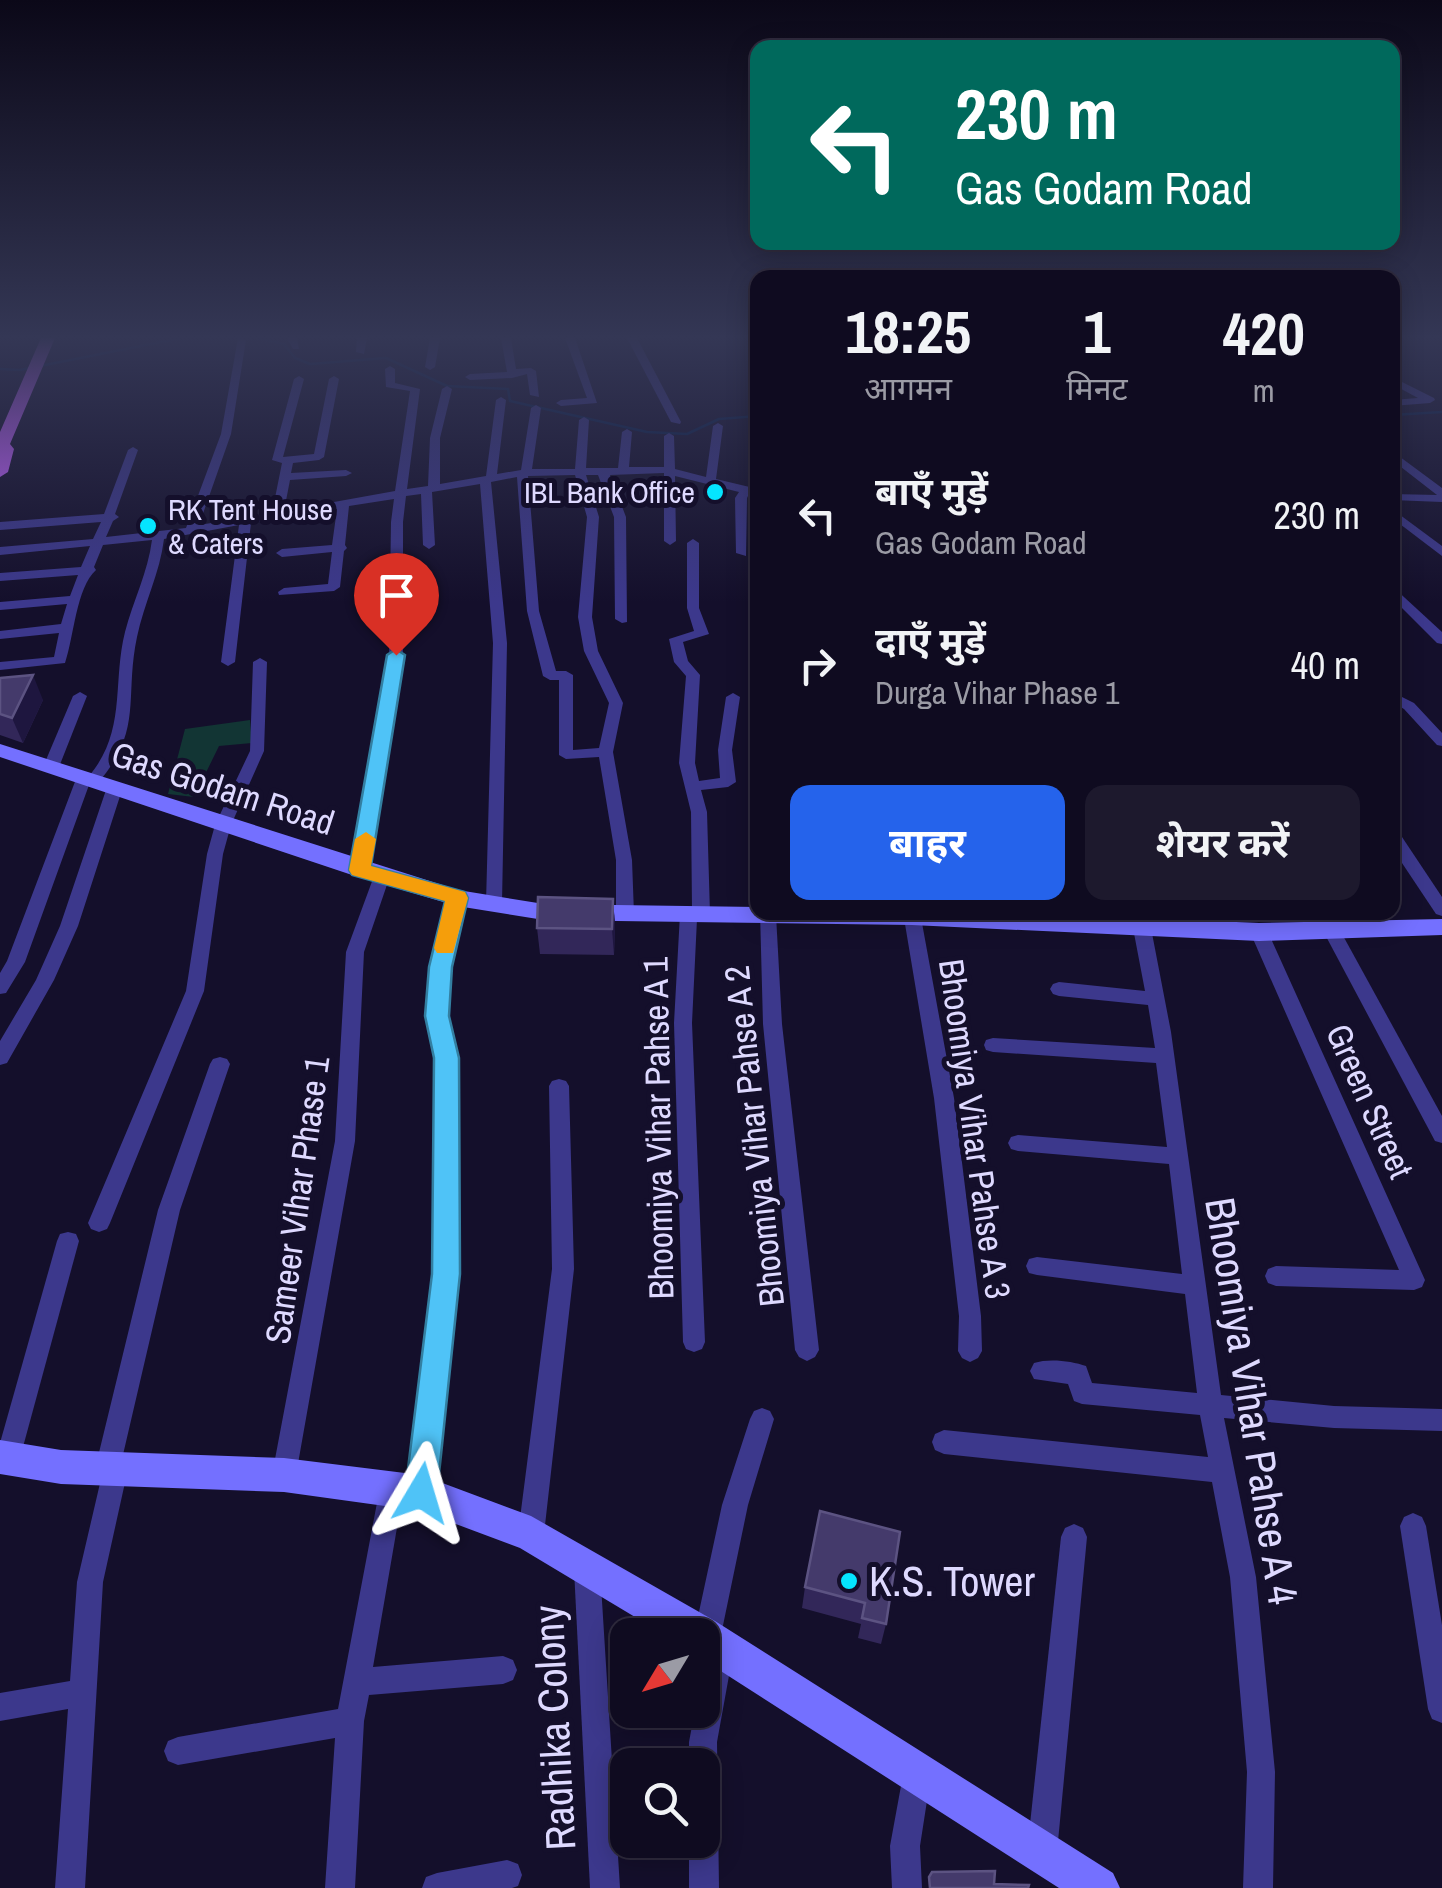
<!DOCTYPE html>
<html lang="hi">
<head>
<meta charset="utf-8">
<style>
  body { margin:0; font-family:"Archivo Narrow","Noto Sans Devanagari",sans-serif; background:#1d192d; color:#f1f3f6; height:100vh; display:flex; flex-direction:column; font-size:38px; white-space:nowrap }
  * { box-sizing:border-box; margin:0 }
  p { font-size:32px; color:#9b9ba5 }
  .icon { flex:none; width:55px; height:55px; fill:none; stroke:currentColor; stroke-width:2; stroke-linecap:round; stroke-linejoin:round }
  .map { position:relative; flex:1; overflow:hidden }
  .details { position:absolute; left:750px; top:270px; width:650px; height:650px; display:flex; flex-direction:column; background:#0f0b20; border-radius:20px; box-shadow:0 5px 25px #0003,0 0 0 2px #2f2b3e }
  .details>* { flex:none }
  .top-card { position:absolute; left:750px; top:40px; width:650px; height:210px; border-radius:20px; box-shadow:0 5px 25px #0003,0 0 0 2px #2f2b3e; background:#00695c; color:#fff; overflow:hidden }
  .needle { width:65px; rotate:232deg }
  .buttons { position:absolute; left:610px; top:1618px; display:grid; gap:20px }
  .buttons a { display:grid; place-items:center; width:110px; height:110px; border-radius:20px; background:#0f0b20; box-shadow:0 5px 25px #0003,0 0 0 2px #2f2b3e; font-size:50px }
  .pin { position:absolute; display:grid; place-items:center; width:85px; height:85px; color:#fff; margin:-102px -42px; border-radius:50% 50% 50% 0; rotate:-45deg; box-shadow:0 0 10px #0007 }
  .pin .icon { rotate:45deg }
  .me { position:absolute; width:110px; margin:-55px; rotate:7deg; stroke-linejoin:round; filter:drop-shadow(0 0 8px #0008) }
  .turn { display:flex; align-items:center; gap:35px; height:210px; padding:0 40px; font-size:45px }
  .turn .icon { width:130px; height:130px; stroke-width:2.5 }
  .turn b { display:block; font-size:70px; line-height:85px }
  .eta { display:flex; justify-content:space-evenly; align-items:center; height:170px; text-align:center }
  .eta b { font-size:60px; font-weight:700; line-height:70px }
  .button { display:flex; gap:20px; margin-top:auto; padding:20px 40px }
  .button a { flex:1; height:115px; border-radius:20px; background:#2563eb; color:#fff; font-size:40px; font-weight:700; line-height:115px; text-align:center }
  .button a+a { background:#1d192d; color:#f1f3f6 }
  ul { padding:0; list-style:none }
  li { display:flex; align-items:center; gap:30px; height:150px; padding:0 40px }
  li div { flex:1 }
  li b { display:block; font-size:38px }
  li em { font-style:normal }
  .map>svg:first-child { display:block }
  .green { fill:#123534 }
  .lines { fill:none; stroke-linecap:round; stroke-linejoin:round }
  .stream { stroke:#08204c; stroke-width:2.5 }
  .minor { fill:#3c388c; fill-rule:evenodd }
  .secondary { fill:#7470ff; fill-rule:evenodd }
  .primary { fill:#c460ff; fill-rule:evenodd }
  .wall { fill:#322759 }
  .shaded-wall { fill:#1e163f }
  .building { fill:#443a6b; stroke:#5c5382; stroke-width:2.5 }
  .route { fill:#4fc3f7; stroke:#337fa1; stroke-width:2.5 }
  .slow { fill:#f59e0b }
  .poi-dot { fill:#05e5ff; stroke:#140f2b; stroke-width:4 }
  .labels { text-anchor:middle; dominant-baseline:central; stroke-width:10; stroke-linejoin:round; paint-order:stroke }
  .far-poi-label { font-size:30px; fill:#ded9ff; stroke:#140f2b; text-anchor:end }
  .street-label { font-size:35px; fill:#ded9ff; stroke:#140f2b }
  .near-street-label { font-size:42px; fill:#ded9ff; stroke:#140f2b }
  .near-poi-label { font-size:42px; fill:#ded9ff; stroke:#140f2b; text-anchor:start }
</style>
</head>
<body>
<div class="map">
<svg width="1442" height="1888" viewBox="0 0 1442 1888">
  <rect width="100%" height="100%" fill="#140f2b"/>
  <polygon class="green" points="250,720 252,743 219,746 194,797 168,794 185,729"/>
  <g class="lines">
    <g class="stream">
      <polyline points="259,338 284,344 295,358 310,364 386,358 447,386 508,389 510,401 647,432 687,434 719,419 758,416"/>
      <polyline points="0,369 20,370 181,338"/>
      <polyline points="1392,415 1442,412"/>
    </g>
    <g class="minor">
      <path d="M238 338 246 340 231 434 199 525 272 513 282 463 272 460 294 379 299 376 304 379 283 457 314 454 329 379 334 376 339 379 324 457 319 460 293 463 291 473 346 470 352 473 346 476 290 480 284 511 395 491 410 391 386 387 385 369 390 366 395 369V383L420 389 407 489 428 486 430 438 442 389 447 386 452 389 440 438V484L486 476 496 400 501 397 506 400 497 474 521 470 531 408 536 405 541 408 532 469H575L579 420 584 417 589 420 586 468H618L622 432 627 429 632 432 629 467H664V436L669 433 674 436 675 469 706 477 713 426 718 423 723 426 716 479 758 489V496L749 494 747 498 746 556 736 553 735 498 739 492 675 476 676 541 670 545 664 541V473L610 475 626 517 627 622 622 623 615 619 614 517 598 475H586L599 517 592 617 598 651 623 703 613 752 632 860 634 914 631 918 625 920 616 914V860L599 757 566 759 559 755V680H550L543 676 527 611 517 477 491 482 507 643 502 903 500 907H488L486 903 493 643 480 484 432 492 435 545 429 549 423 545 421 494 406 496 403 522V655L368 870 360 875 352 870 389 655 391 522 394 499 349 506 345 545 347 548 344 551 340 587 334 591 279 595 278 592 284 588 328 584 332 552 282 557 276 553 282 549 332 545 337 509 251 523 235 662 228 666 221 662 239 525 164 539C160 573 144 603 137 637 124 699 144 730 97 784L89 785 25 962 6 993 0 994V973L7 961 76 779 79 776H89C127 731 112 684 125 632 133 601 148 572 152 540L103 545 94 567 96 570C76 588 74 637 65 663L0 670V662L54 657 59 633 0 639V631L61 624 67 604 0 610V602L70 596 78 575 0 581V573L81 567 90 546 0 555V547L93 539 101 522 0 530V522L104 514 128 450 133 447 138 450 115 514 119 517 113 521 106 537 186 528 221 434ZM575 475 587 517 578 617 584 651 609 703 599 748 573 750V675L566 671H556L539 611 528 476Z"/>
      <polygon points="287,338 297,338 299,349 293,349"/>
      <polygon points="357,338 367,338 364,354 356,352"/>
      <polygon points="430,338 440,338 435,367 430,370 425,367"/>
      <polygon points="501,338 511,338 516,369 531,368 536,371 539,397 530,395 527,374 512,378 470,380 465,377 470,374 507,372"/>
      <polygon points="565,338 575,338 597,403 561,406 556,403 561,400 587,398"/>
      <polygon points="627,338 637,338 681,422 680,424 671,422"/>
      <polygon points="1392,377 1434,398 1435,400 1430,403 1392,406 1392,400 1418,398 1392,384"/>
      <polygon points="1392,451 1442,488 1442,502 1392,500 1392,494 1437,495 1392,460"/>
      <polygon points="1392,509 1442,546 1442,556 1392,518"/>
      <polygon points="693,539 699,543 699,608 709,634 683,642 688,661 700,675 695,763 699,781 720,778 718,750 726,697 733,693 740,697 732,750 736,782 728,787 701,790 707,812 710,914 707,918 697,919 692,1023 705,1342 702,1349 694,1352 686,1349 683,1342 674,1023 680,914 683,910 692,909 691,812 679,763 686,676 674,662 669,639 694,631 687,608 687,543"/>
      <polygon points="1392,586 1442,632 1442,644 1437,643 1392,598"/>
      <polygon points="260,658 267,662 264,751 231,825 223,854 204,991 110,1223 107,1229 99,1232 91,1229 88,1223 186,991 207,854 215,825 250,751 253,662"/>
      <polygon points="80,692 87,696 59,767 56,770 46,770 43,767 73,696"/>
      <polygon points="1392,692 1414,703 1442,733 1442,746 1437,745 1404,709 1392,702"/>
      <polygon points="114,785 122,790 78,926 54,980 7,1063 0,1065 0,1041 36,980 60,926 106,790"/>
      <polygon points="1392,830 1398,831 1442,897 1442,916 1436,914 1392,848"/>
      <polygon points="382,871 390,876 364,952 355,1141 296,1475 293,1484 284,1487 275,1484 272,1475 335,1141 346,952 374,876"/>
      <polygon points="457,892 465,898 450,967 446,1016 457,1058 457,1274 433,1493 430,1502 421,1505 412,1502 409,1493 435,1274 437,1058 428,1016 432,967 449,898"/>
      <polygon points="760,912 774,912 776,915 782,1024 819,1350 815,1357 807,1361 799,1357 795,1350 763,1024"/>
      <polygon points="903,912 920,912 954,1098 981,1316 982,1351 978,1358 970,1362 962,1358 958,1351 959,1316 934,1098"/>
      <polygon points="1313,912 1330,912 1442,1116 1442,1143 1435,1141"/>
      <path d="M1142 922 1151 928 1171 1032 1221 1395 1334 1406 1442 1409V1431L1334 1428 1224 1418 1256 1577 1275 1772 1273 1888H1243L1247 1772 1230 1577 1212 1482 944 1454 935 1450 932 1442 935 1434 944 1430 1208 1457 1200 1415 1082 1404 1074 1401 1068 1384 1034 1379 1030 1371 1034 1363C1049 1358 1072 1361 1086 1366L1092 1383 1197 1393 1185 1294 1037 1275 1029 1273 1026 1266 1029 1259 1037 1257 1182 1274 1169 1164 1018 1151 1011 1149 1008 1143 1011 1137 1018 1135 1167 1147 1156 1063 993 1052 986 1050 984 1045 986 1040 993 1038 1155 1048 1148 1005 1059 996 1053 994 1050 989 1053 984 1059 982 1145 991 1133 928Z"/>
      <polygon points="1259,926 1268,932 1425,1280 1422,1287 1414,1290 1276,1286 1268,1283 1265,1276 1268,1269 1276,1266 1399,1270 1250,932"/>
      <polygon points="220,1057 227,1059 230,1064 180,1210 122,1459 128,1469 103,1582 85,1888 55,1888 68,1709 0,1721 0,1693 70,1681 77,1582 101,1479 95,1469 158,1210 210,1064 213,1059"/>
      <polygon points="559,1079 566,1081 569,1086 574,1269 544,1534 540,1543 531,1547 522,1543 518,1534 552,1269 549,1086 552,1081"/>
      <polygon points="68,1232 76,1234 79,1241 20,1458 17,1466 8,1470 0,1467 0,1443 57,1241 60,1234"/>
      <polygon points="762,1408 770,1411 774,1419 748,1505 721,1635 730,1638 734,1648 717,1742 719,1888 689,1888 689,1840 702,1840 702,1765 689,1765 689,1742 695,1710 702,1710 702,1669 706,1652 702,1651 702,1635 694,1635 722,1505 750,1419 754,1411"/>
      <polygon points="392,1475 401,1478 404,1487 373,1667 503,1656 513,1660 517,1670 513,1680 503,1684 369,1695 364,1721 355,1888 325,1888 335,1738 178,1765 168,1761 164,1751 168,1741 178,1737 338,1709 380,1487 383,1478"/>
      <polygon points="1413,1513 1422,1517 1426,1526 1442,1625 1442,1723 1432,1719 1428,1709 1400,1526 1404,1517"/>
      <polygon points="1074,1524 1083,1528 1087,1537 1057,1852 1053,1863 1042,1867 1031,1863 1027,1852 1061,1537 1065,1528"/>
      <polygon points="587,1556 596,1560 600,1569 620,1888 590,1888 574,1569 578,1560"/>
      <polygon points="917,1761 927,1765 931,1775 920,1846 922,1888 892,1888 890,1846 903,1775 907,1765"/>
      <polygon points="507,1860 518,1864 522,1875 518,1886 512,1888 422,1888 426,1877 437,1873"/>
    </g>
    <g class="secondary">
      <polygon points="0,744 458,890 544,904 758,907 758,912 1002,912 1259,923 1442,919 1442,935 1259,941 912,925 544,920 457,906 352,875 0,757"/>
      <polygon points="0,1440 61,1450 284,1458 421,1475 531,1516 715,1621 1113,1873 1120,1888 1059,1888 702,1659 702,1635 665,1635 520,1548 421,1511 284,1492 61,1484 0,1474"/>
    </g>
    <polygon class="primary" points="41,338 55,338 10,444 14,449 8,472 0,477 0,432"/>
  </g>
  <g class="wall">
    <polygon points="0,678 43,700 23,743 0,735"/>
    <polygon points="613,899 615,925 614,955 540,954 537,928"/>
    <polygon points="820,1511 886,1624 881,1644 858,1638 861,1624 802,1608 805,1587"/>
  </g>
  <g class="shaded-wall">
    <polygon points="33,675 43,700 23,743 12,718"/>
    <polygon points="613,899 615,925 614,955 612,929"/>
  </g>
  <g class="building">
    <polygon points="33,675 12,718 0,714 0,678"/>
    <polygon points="538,897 613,899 612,929 537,928"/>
    <polygon points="820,1511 900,1532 886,1624 862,1618 865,1603 805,1587"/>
    <polygon points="995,1871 994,1884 1029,1885 1028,1888 930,1888 929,1877 932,1872"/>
  </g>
  <linearGradient id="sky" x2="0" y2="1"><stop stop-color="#0b0818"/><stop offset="0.56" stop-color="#343755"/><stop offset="1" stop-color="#343755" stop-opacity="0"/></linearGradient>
  <rect width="1442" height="602" fill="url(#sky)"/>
  <polygon class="route" points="396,649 405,655 371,866 465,892 468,898 452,967 449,1016 459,1058 460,1274 437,1493 433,1505 421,1509 410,1505 405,1493 432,1274 434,1058 425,1016 429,967 445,901 352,875 349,870 387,655"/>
  <polygon class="slow" points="366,832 376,839 371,866 465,892 468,898 453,953 437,953 434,948 445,901 352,875 349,870 355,839"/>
  <g class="poi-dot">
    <circle cx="715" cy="492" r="10"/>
    <circle cx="148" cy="526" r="10"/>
    <circle cx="849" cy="1581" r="10"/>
  </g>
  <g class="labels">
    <g class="far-poi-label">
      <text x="695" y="492">IBL Bank Office</text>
      <text x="168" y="509" text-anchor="start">RK Tent House<tspan x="168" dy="34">&amp; Caters</tspan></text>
    </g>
    <g class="street-label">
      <text transform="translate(223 788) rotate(18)">Gas Godam Road</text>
      <text transform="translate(1370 1101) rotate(66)">Green Street</text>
      <text transform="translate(658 1128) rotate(-91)">Bhoomiya Vihar Pahse A 1</text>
      <text transform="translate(975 1129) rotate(82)">Bhoomiya Vihar Pahse A 3</text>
      <text transform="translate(754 1136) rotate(-96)">Bhoomiya Vihar Pahse A 2</text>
      <text transform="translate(297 1200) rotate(-82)">Sameer Vihar Phase 1</text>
    </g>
    <g class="near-street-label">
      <text transform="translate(1252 1401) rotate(81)">Bhoomiya Vihar Pahse A 4</text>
      <text transform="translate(554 1728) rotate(-93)">Radhika Colony</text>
    </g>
    <g class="near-poi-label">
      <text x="869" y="1581">K.S. Tower</text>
    </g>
  </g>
</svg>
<div class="buttons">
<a><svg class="needle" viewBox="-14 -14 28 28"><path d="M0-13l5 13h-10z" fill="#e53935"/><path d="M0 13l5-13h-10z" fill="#9b9ba5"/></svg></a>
<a><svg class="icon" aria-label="search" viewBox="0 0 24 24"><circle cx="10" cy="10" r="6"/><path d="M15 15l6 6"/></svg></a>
</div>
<div class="pin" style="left:396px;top:655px;background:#d93025"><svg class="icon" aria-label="arrive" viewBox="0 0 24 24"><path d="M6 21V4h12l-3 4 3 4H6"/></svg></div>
<svg class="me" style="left:421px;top:1493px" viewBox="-20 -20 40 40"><path d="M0-17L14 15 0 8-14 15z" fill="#4fc3f7" stroke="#fff" stroke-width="4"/></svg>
<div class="top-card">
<div class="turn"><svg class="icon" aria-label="left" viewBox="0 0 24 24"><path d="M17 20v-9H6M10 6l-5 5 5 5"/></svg><div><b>230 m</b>Gas Godam Road</div></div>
</div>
<section class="details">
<div class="eta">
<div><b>18:25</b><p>आगमन</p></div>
<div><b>1</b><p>मिनट</p></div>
<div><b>420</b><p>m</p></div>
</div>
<ul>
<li><svg class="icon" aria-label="left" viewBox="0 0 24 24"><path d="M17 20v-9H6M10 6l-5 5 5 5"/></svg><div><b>बाएँ मुड़ें</b><p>Gas Godam Road</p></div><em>230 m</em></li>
<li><svg class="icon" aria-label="right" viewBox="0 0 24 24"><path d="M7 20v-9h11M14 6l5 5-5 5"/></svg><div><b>दाएँ मुड़ें</b><p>Durga Vihar Phase 1</p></div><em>40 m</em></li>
</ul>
<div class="button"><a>बाहर</a><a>शेयर करें</a></div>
</section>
</div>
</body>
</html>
